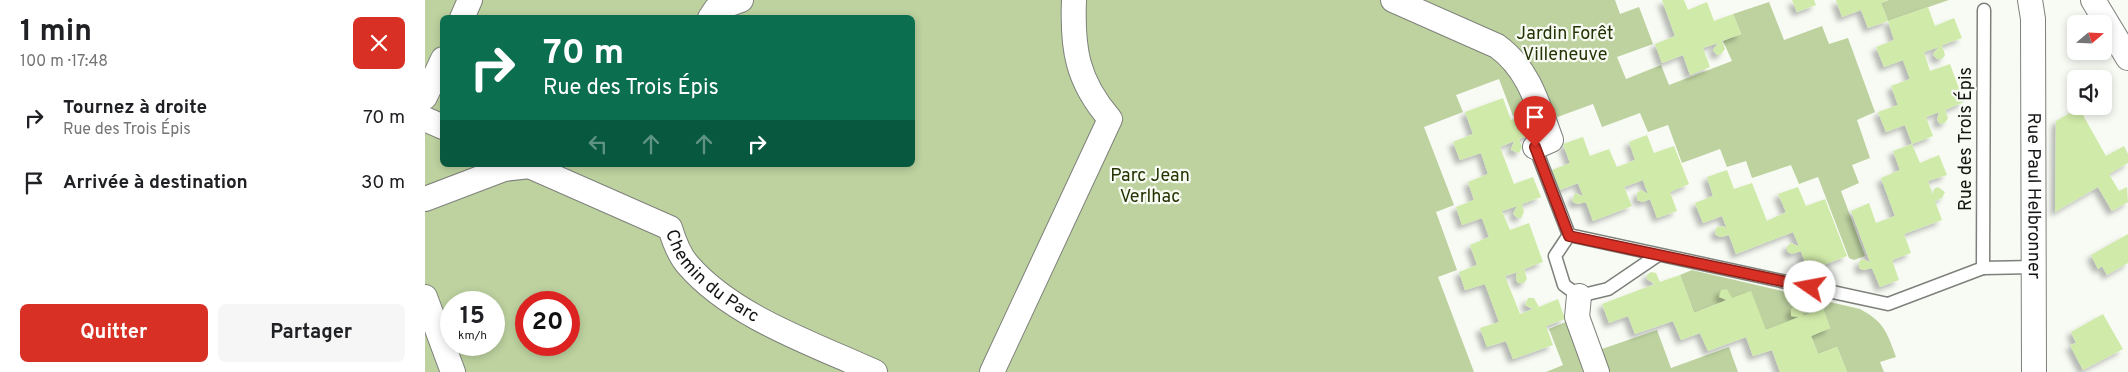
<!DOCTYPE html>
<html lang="fr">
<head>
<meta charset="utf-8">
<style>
  body { margin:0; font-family:Overpass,sans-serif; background:#f6f6f6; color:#202124; height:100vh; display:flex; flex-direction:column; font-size:19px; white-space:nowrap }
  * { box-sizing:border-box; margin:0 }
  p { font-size:16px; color:#757577 }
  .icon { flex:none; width:28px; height:28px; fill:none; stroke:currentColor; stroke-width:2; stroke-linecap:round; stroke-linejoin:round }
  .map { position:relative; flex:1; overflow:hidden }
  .panel { display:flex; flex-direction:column; background:#fff; width:425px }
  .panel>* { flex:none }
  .guide { position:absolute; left:15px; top:15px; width:475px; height:152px; border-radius:8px; box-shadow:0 2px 8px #0003; background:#0b6e4f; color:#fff; overflow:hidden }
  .needle { width:32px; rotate:71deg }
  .tools { position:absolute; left:1642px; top:15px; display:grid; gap:10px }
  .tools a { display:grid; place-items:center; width:45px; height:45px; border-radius:8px; background:#fff; box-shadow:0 2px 8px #0003; font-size:25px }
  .speed { position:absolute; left:15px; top:291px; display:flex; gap:10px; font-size:25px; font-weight:700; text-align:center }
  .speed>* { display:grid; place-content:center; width:65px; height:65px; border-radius:50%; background:#fff; box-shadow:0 2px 8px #0003; line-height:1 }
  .speed small { font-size:12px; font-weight:400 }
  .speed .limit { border:8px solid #d22; background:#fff; color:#111 }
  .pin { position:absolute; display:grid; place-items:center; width:42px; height:42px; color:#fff; margin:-51px -21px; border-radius:50% 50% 50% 0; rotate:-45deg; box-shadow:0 0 5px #0007 }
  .pin .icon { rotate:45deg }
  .me { position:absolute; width:55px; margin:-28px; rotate:282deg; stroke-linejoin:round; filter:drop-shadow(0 0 4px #0008) }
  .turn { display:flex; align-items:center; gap:18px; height:105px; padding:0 20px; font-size:22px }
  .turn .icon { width:65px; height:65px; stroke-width:2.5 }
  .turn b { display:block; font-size:35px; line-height:42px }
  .lanes { display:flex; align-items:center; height:48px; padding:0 20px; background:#0003; justify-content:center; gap:25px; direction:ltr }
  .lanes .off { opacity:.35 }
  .round { display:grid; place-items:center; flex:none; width:52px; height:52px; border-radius:8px; background:#f6f6f6 }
  .summary { display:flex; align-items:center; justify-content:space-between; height:85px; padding:0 20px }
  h1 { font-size:30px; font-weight:700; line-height:38px }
  .action { display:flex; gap:10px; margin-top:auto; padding:10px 20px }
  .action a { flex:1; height:58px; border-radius:8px; background:#d93025; color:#fff; font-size:20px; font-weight:700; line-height:58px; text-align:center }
  .action a+a { background:#f6f6f6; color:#202124 }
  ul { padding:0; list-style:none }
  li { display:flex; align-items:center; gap:15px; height:65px; padding:0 20px }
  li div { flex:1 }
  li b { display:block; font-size:19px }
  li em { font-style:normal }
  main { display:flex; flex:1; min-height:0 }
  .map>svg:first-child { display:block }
  .green { fill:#bdd29f; fill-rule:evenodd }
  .building { fill:#d0eaa9; filter:url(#shadow) }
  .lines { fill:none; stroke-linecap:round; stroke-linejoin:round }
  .lane-casing { stroke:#7e817b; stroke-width:15 }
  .street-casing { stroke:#7e817b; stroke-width:26 }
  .lane { stroke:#fff; stroke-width:12 }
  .street { stroke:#fff; stroke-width:24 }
  .route-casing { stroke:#8d1f18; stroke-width:12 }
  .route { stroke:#d93025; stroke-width:9 }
  .labels { text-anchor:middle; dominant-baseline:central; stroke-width:4.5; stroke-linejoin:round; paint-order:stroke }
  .park-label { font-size:18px; fill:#243303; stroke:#f8fbf4 }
  .street-label { font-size:18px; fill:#141513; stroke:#f8fbf4 }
</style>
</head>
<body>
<main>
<section class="panel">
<div class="summary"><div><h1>1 min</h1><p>100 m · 17:48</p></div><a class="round" style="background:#d93025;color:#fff"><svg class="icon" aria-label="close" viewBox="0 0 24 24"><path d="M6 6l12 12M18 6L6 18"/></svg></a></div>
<ul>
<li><svg class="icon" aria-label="right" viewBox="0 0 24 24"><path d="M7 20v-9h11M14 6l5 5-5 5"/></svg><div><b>Tournez à droite</b><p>Rue des Trois Épis</p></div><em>70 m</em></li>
<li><svg class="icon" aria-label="arrive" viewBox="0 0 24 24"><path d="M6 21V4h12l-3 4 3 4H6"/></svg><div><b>Arrivée à destination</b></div><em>30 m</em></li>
</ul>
<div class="action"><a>Quitter</a><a>Partager</a></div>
</section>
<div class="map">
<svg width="1703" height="372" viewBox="0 0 1703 372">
  <defs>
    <filter id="shadow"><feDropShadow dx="-4.5" dy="4.5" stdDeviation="2.5" flood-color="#0004"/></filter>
  </defs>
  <rect width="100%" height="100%" fill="#f8fbf4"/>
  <g class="green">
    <path d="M0 0H1190L1195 14 1214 7 1228 44 1192 57 1201 79 1236 65 1244 85 1307 61 1298 41 1316 34 1308 14 1344 2 1359 40 1397 26 1404 44 1423 38 1450 112 1432 120 1445 158 1427 165 1434 183 1416 191 1440 256 1429 260 1424 258 1393 177 1374 184 1366 165 1327 178 1321 161 1302 167 1295 149 1257 163 1243 125 1223 132 1215 113 1177 127 1168 104 1127 119 1106 109 1088 116 1074 79 1031 95 1038 112 999 127 1029 205 1011 212 1032 270 1013 277 1049 372H0ZM18 18H488V165H18ZM26 302H69V345H26ZM101 302H144V345H101Z"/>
    <polygon points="1464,0 1524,0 1463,21 1456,3"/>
    <path d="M1267 270 1435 309C1459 322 1462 332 1471 357L1455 362 1459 372H1422L1412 347 1393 354 1386 336 1405 328 1398 309 1341 330 1307 298 1269 313 1255 275Z"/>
    <polygon points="1143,321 1174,350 1232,330 1246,368 1304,347 1313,372 1121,372 1138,365 1124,329"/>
  </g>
  <g class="building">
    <polygon points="1237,0 1259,0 1263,10 1282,2 1289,21 1308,14 1316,34 1297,41 1300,49 1296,54 1292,55 1288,50 1293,43 1278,48 1285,67 1265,75 1258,55 1237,63 1230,44 1250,36"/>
    <polygon points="1367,0 1389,0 1391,5 1372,12"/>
    <polygon points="1411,0 1463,0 1456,3 1463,21 1443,28 1436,10 1417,17"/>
    <polygon points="1503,7 1510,26 1529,18 1537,38 1517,45 1520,55 1517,59 1512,59 1508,54 1514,47 1499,52 1505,71 1525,64 1539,102 1520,110 1523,118 1520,123 1515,124 1512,120 1514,112 1501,117 1508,136 1487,144 1480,125 1461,132 1453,112 1473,105 1466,86 1485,79 1478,60 1459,67 1451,47 1469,40 1463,21"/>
    <polygon points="1078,98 1086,120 1106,113 1113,132 1094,139 1097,147 1094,153 1086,150 1089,141 1075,147 1089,184 1108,177 1116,197 1097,204 1099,212 1096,218 1093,218 1088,214 1092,206 1077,211 1085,230 1104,223 1118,262 1099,269 1102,279 1099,283 1093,283 1091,279 1091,274 1096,271 1080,276 1095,314 1108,309 1100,305 1103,298 1109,298 1114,307 1133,299 1140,319 1121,326 1128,345 1088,359 1081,341 1062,347 1055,328 1074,322 1060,284 1040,290 1034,272 1052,265 1045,245 1064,237 1057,218 1037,225 1031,207 1049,200 1043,182 1063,174 1056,153 1035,160 1028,142 1048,134 1040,112"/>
    <polygon points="1654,108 1681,156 1699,146 1703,154 1703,163 1684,174 1694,191 1702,187 1703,202 1687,211 1673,187 1630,212 1631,121"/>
    <polygon points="1222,135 1229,153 1249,146 1264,184 1245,192 1252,211 1232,218 1225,199 1218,202 1212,200 1212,193 1216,190 1223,194 1218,180 1199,187 1207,206 1168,221 1161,202 1152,204 1147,201 1150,193 1158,196 1153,183 1135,190 1127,170 1145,163 1138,144 1158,137 1165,156 1184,149 1192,167 1210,160 1204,142"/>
    <polygon points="1487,144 1495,163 1514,155 1522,175 1503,181 1508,195 1509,189 1513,187 1520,192 1517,198 1510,201 1517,220 1479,234 1486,253 1467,260 1474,280 1455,287 1447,268 1438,270 1434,268 1434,262 1437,259 1445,262 1426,211 1444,203 1451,223 1470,216 1456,178 1475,170 1468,151"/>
    <polygon points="1302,170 1309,189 1327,183 1342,221 1361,212 1353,194 1373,187 1381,206 1400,199 1422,256 1383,271 1376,251 1367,254 1362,251 1362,247 1365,243 1374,246 1368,232 1311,254 1304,235 1296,237 1291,235 1290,231 1292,227 1298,226 1302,229 1297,216 1278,223 1270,203 1288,196 1282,177"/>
    <polygon points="1703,234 1703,263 1682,275 1677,266 1673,269 1666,255"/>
    <polygon points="1226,272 1231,273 1235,282 1255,275 1269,313 1302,300 1294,297 1296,290 1302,289 1307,298 1326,291 1341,330 1374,317 1366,316 1366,309 1369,306 1376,309 1379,316 1398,308 1405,328 1386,336 1393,354 1412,347 1422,372 1355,372 1347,350 1328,356 1321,337 1283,351 1275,333 1256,340 1248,321 1210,334 1203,316 1184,323 1177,304 1230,284 1222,279 1222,275"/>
    <polygon points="1678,314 1698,349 1658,370 1645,345 1651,343 1646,332"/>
  </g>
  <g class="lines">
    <g class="lane-casing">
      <g id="lane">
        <polyline points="1110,147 1144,235 1463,304 1558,268 1559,10"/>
        <polyline points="1144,235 1130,256 1139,285 1154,296 1183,289 1233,255"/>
        <polyline points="1558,268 1609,267"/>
      </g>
    </g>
    <g class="street-casing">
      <g id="street">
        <path d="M968 0 1072 46C1104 69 1113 105 1126 140L1110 147"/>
        <path id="s1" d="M1605 0 1608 19 1609 372"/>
        <polyline points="1668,0 1703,58"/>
        <polyline points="37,18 45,0"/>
        <polyline points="285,18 291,9 316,0"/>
        <polyline points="0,97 18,59"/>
        <polyline points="0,119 18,127"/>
        <path id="s2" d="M102 165 245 228C249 241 254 255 263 265 308 317 389 344 450 372"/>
        <polyline points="0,199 79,169 114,165"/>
        <polyline points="1154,296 1152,317 1172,372"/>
        <polyline points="0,297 28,372"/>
        <path d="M567 372 685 119C652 81 647 49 649 0"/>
      </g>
    </g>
    <use href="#lane" class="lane"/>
    <use href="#street" class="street"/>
  </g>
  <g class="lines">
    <g class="route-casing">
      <polyline id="route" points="1110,147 1144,236 1385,287"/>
    </g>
    <use href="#route" class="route"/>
  </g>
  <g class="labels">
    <g class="park-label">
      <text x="1140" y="34">Jardin Forêt<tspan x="1140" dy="21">Villeneuve</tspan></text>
      <text x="725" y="176">Parc Jean<tspan x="725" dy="21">Verlhac</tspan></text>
    </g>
    <g class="street-label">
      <text transform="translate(1541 139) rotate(-90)">Rue des Trois Épis</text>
      <text stroke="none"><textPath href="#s1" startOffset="196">Rue Paul Helbronner</textPath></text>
      <text stroke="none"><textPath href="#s2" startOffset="222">Chemin du Parc</textPath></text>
    </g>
  </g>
</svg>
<div class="tools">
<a><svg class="needle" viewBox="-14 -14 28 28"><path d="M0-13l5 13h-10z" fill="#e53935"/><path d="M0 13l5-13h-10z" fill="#757577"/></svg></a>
<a><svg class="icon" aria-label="sound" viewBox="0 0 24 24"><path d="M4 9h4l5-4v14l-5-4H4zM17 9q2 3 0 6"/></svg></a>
</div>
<div class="speed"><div>15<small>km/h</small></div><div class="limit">20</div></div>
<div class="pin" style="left:1110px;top:147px;background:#d93025"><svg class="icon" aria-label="arrive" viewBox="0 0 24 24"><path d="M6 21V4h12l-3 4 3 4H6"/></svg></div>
<svg class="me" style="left:1385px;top:287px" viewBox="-20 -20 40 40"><circle r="19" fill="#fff"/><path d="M0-13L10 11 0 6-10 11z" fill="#d93025"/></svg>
<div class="guide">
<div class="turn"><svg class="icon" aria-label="right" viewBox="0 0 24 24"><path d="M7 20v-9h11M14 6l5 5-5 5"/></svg><div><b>70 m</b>Rue des Trois Épis</div></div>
<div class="lanes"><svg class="icon off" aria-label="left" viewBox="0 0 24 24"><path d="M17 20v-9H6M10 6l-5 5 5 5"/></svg><svg class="icon off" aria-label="ahead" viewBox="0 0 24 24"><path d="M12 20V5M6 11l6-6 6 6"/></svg><svg class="icon off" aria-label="ahead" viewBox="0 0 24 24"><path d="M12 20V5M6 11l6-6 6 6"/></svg><svg class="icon" aria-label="right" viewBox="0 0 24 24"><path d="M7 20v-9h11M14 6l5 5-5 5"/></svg></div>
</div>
</div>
</main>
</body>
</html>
